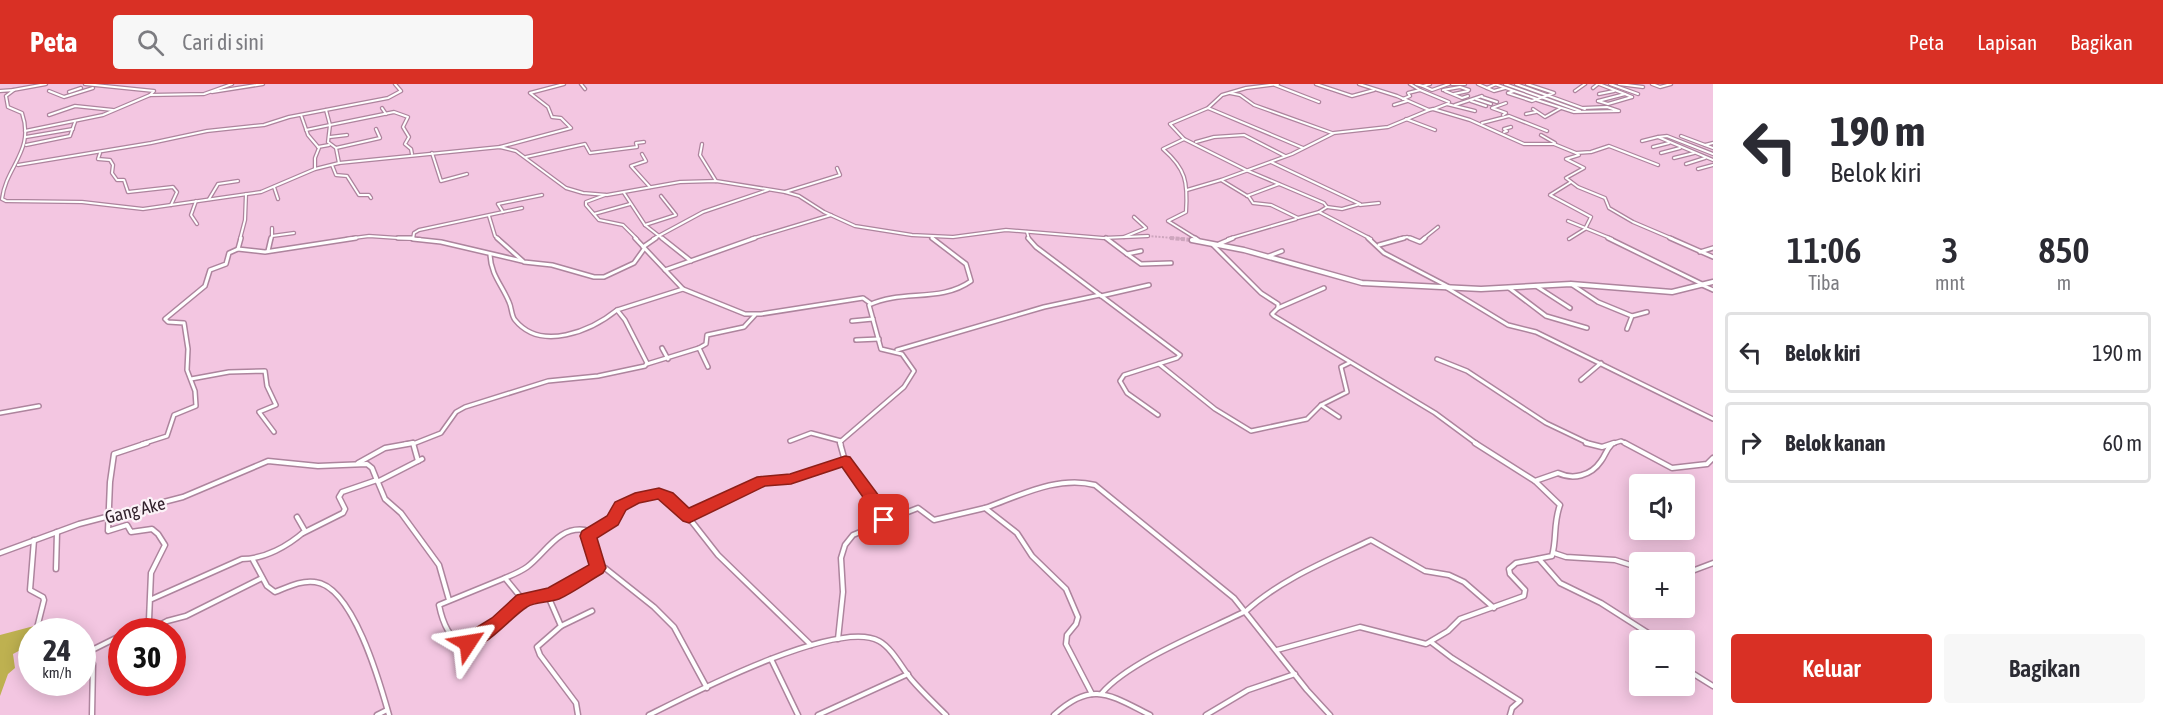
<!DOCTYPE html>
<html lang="id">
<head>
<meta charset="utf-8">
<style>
  body { margin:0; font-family:"Asap Condensed",sans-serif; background:#f7f7f7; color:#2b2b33; height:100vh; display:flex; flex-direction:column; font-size:22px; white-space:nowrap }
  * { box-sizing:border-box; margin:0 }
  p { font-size:20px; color:#7c7c81 }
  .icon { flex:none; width:33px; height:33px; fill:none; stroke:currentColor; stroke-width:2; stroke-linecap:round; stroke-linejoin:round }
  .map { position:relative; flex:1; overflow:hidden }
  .panel { display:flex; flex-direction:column; background:#fff; width:450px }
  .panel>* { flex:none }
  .hud { background:#fff; color:#2b2b33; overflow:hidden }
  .fabs { position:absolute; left:1629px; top:390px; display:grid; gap:12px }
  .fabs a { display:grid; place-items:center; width:66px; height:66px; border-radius:6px; background:#fff; box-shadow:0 3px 15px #0003; font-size:30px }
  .speed { position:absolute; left:18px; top:534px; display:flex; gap:12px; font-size:30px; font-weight:700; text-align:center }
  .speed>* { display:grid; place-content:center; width:78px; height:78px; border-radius:50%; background:#fff; box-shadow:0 3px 15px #0003; line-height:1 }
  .speed small { font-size:15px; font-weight:400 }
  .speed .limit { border:9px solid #d22; background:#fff; color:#111 }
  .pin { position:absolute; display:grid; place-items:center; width:51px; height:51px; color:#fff; margin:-26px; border-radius:12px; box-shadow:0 3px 9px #0006 }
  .me { position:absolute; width:66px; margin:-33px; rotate:57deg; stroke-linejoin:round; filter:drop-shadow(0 0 4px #0008) }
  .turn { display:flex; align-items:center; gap:21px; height:126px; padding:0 18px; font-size:27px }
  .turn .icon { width:78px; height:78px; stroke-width:2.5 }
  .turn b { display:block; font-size:42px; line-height:51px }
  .eta { display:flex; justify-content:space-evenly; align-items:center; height:102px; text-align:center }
  .eta b { font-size:36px; font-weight:600; line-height:42px }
  .button { display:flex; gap:12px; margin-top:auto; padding:12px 18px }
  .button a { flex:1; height:69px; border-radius:6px; background:#d93025; color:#fff; font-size:24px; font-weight:600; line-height:69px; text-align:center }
  .button a+a { background:#f7f7f7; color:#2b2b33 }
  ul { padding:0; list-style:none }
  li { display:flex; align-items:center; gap:18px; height:81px; margin:0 12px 9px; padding:0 6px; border:3px solid #e1e1e2; border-radius:6px }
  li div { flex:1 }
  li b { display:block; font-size:22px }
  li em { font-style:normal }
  header { display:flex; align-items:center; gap:36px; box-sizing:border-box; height:84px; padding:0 30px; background:#d93025; color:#fff }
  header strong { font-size:28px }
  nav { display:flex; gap:33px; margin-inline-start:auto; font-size:21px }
  .search { width:420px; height:54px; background:#f7f7f7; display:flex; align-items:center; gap:15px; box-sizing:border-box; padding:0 21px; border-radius:6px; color:#7c7c81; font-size:22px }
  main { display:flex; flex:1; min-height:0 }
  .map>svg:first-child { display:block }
  .green { fill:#beb150 }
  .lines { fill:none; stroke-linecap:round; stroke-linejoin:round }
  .tertiary-tunnel-far1 { stroke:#cda5bd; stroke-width:2; stroke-dasharray:2 1.5; stroke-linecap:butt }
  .tertiary-tunnel { stroke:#cda5bd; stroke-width:4; stroke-dasharray:4 1.5; stroke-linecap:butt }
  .minor-far2-casing { stroke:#ad849d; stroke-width:4.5 }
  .minor-far1-casing { stroke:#ad849d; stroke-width:6 }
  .minor-casing { stroke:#ad849d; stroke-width:7 }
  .tertiary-far1-casing { stroke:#ad849d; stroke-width:4.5 }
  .tertiary-casing { stroke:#ad849d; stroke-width:7 }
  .minor-far2 { stroke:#fff; stroke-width:2 }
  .minor-far1 { stroke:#fff; stroke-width:3 }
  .minor { stroke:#fff; stroke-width:4 }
  .tertiary-far1 { stroke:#fff; stroke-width:2 }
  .tertiary { stroke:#fff; stroke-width:4 }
  .route { fill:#d93025; stroke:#8d1f18; stroke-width:1.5 }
  .labels { text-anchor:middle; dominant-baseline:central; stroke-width:4.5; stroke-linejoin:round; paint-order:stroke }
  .street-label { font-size:18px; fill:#33222d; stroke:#fcf3f8 }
</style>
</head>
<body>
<header>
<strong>Peta</strong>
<div class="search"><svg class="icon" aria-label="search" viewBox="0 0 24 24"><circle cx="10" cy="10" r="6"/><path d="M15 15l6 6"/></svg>Cari di sini</div>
<nav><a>Peta</a><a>Lapisan</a><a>Bagikan</a></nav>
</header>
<main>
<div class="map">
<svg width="1713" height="631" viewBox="0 0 1713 631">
  <rect width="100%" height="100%" fill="#f3c6e1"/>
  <polygon class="green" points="34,542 28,562 13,570 15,584 8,590 0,612 0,551"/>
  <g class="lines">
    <polyline class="tertiary-tunnel-far1" points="1148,152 1186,155"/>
    <polyline class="tertiary-tunnel" points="1170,154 1192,156"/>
    <g class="minor-far2-casing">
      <g id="minor-far2">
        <polyline points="85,0 154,7 150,11"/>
        <polyline points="581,0 585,5"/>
        <polyline points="1278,0 1246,4 1222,11 1208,24 1170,40 1184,55 1246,86 1324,119 1327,123 1319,128 1371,155"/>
        <polyline points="1316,0 1352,12 1374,6"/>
        <polyline points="1359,0 1397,12 1429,26 1433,25 1470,36 1524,60 1554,60 1576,69 1591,68 1609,62 1658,81"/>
        <polyline points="1410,0 1420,6"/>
        <polyline points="1416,0 1423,2 1430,0"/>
        <polyline points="1452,0 1465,0"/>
        <polyline points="1478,0 1487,4 1496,0"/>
        <polyline points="1495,0 1514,7 1508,9 1532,17 1554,9 1527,0"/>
        <polyline points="1505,0 1580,27"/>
        <polyline points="1516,0 1585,25"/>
        <polyline points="1599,0 1625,10"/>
        <polyline points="1610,0 1638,10"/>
        <polyline points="1619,0 1643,3"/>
        <polyline points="1652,0 1660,3 1671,0"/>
        <polyline points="1275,1 1319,18"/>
        <polyline points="1423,2 1432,6 1449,0"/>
        <polyline points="1487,4 1494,7 1505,4"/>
        <polyline points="1593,4 1598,0"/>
        <polyline points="13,6 46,0"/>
        <polyline points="1443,6 1460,3 1469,6"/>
        <polyline points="49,7 64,13 93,4"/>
        <polyline points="1445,7 1462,14 1468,12"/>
        <polyline points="1514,7 1537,15"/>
        <polyline points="1575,7 1585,0"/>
        <polyline points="69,8 81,4"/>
        <polyline points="212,8 263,0"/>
        <polyline points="1230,9 1240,11 1254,21 1332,49"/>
        <polyline points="1454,10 1468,7"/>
        <polyline points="1599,10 1614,7"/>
        <polyline points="1482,13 1497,18"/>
        <polyline points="1403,15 1410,12 1408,9 1420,6 1449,18 1448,20"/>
        <polyline points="1476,15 1491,20"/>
        <polyline points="1537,16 1574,28 1619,27 1607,23 1583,24"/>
        <polyline points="1471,17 1486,22"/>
        <polyline points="1598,17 1625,10 1632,13"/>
        <polyline points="1598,17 1608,20 1632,13"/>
        <polyline points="1394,21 1407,17"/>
        <polyline points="1455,21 1482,12"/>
        <polyline points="382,24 386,30"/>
        <polyline points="1208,24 1303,64"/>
        <polyline points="1434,25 1447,20 1475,27"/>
        <polyline points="1533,25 1545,33 1561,24"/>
        <polyline points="1526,30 1536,28"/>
        <polyline points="49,31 75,22 113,26"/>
        <polyline points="301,31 308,51 319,64 315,74 315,85"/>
        <polyline points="1503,31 1506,29 1492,24 1506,19"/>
        <polyline points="1406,35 1435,46"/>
        <polyline points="1482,39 1509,32 1547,47"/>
        <polyline points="306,46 330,41 326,26"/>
        <polyline points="1504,48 1507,47 1504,45 1511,43"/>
        <polyline points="1541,51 1555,59"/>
        <polyline points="1681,52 1705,61"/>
        <polyline points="26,53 73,45"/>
        <polyline points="330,53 347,51"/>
        <path d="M1184 55 1163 65C1186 85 1188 98 1186 128L1168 137 1197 155"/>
        <polyline points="1642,57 1658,53"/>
        <polyline points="1196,58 1214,53 1244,51 1285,72"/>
        <polyline points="1713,59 1705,61 1713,64"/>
        <polyline points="702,60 700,71 716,97"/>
        <polyline points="26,61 70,52 75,38"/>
        <polyline points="318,63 329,61"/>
        <polyline points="500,63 571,44 561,34 552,33 548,23 530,9 564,0"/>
        <polyline points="1653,63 1669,59"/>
        <polyline points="336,64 380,54 376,45"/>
        <polyline points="100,69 98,75 110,76 113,81 112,89 117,96 124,96 128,108 173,103 177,108 171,121"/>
        <polyline points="432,69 441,97 467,90"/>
        <polyline points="1576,69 1579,71 1566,75 1584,84 1566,94 1578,103 1605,114 1609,124 1633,138 1673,155"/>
        <polyline points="1661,69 1680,64"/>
        <polyline points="642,70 646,77 631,82 650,103"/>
        <polyline points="1713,70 1667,52 1658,53 1713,76"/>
        <polyline points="526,73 585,60 590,69 637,63 636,59 644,58"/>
        <polyline points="1674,74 1694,69"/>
        <polyline points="1271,78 1360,120 1342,125 1327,123"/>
        <polyline points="339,79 336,64 328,58 330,41 394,28 408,33 403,43 409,53 405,60 411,65 412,70"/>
        <polyline points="1686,80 1705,74"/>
        <polyline points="18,81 151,59 207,47 264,41 289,33 388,14 401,7 395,0"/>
        <polyline points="332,81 336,91 347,92 359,111 369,111 371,114"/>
        <polyline points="1698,85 1713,81"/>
        <polyline points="274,103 278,115"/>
        <polyline points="1187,106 1221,96"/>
        <polyline points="785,108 840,91 837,84"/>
        <polyline points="624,109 645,141 663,155"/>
        <polyline points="605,111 586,118 586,121 599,136 623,141 637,155"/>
        <polyline points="1247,112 1279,100"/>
        <polyline points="209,115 218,100 238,97"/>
        <polyline points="196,117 191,131 197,140"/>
        <polyline points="1360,121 1379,119"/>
        <polyline points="503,128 498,120 542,111"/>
        <polyline points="1319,128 1298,134 1271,121 1253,119 1249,113 1221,96 1292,70 1334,49 1388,43 1429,26"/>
        <polyline points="594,130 630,120"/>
        <polyline points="489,132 495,152 499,155"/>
        <polyline points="1568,137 1612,155"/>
        <polyline points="645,141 676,131 661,112"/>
        <polyline points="272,144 272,152 294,149"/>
        <polyline points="1027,148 1029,155"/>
        <polyline points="1124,153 1146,144 1134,133"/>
        <polyline points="932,154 934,155"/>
        <polyline points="1106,154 1108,155"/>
        <polyline points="240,155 245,136 246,110"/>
        <polyline points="271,155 272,152"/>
        <polyline points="346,155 369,152 413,155 414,149 419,146 522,124"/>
        <polyline points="413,155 420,155"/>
        <polyline points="653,155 703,128 768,106"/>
        <polyline points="751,155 831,131"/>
        <polyline points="1228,155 1296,135"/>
        <polyline points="1398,155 1407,153 1413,155"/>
        <polyline points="1423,155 1438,143"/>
        <polyline points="1569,155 1585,145 1591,133 1550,111 1571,98"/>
      </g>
    </g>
    <g class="minor-far1-casing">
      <g id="minor-far1">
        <polyline points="241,154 238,165 265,168 356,154"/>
        <polyline points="398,154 413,154"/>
        <polyline points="497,154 524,178 552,181 594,193 604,193 634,179 644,165"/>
        <polyline points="635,154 683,205 745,230 761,230 863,214 870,219"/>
        <polyline points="662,154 691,177"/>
        <polyline points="1028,154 1036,163 1180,271 1177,274 1124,291 1120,297 1127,309 1158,331"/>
        <polyline points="1106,154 1127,170 1141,167"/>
        <polyline points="1195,154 1198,156"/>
        <polyline points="1368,154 1384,169 1449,203"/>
        <polyline points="1410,154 1420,158 1425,154"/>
        <polyline points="1608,154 1702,200"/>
        <polyline points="1670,154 1713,173"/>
        <polyline points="413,155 441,158 522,177"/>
        <polyline points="1219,160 1233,154"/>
        <polyline points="1213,161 1261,209 1278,220 1278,224 1272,230 1274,232 1435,329 1477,360"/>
        <polyline points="1379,161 1404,154"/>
        <polyline points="643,163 656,154"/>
        <polyline points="268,167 271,154"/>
        <polyline points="1700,168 1713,164"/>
        <polyline points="1127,170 1141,180 1171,179"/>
        <path d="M490 171C491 191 502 201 509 218 512 224 511 231 515 236 541 268 591 247 617 226"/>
        <polyline points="1269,172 1282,167"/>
        <polyline points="665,186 755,154"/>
        <polyline points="1571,200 1598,218 1632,232"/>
        <polyline points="1702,201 1713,206"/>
        <polyline points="1536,202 1570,224"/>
        <polyline points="1447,204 1508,241 1536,248 1713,335"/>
        <polyline points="1509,204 1546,232 1587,244"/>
        <polyline points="1101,212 1149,201"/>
        <polyline points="1278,224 1324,204"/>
        <polyline points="852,237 873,235"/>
        <polyline points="1627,245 1632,232 1647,228"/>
        <polyline points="856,256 879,255"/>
        <polyline points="662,264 668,275"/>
        <polyline points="699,264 708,283"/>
        <polyline points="897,266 1044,223 1100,211"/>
        <polyline points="1437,275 1467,287 1546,339 1590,360"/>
        <polyline points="647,280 699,264 706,260 707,251 744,243 755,231"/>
        <polyline points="1159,280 1215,325 1251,347 1307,335 1321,321 1347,308 1341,283 1349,279"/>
        <polyline points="191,295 229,288 265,287 267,302 276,321 259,328 274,348"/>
        <polyline points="1581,296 1601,279"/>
        <polyline points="1321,321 1339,333"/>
        <polyline points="0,329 39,322"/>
        <polyline points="790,357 811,349 841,357"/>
        <polyline points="142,360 167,352 174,331 196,322 195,307 187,286 188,265 184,239 168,238 165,235 205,202 210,186 226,180 229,169 238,165"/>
        <polyline points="405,360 413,359"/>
        <polyline points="413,360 441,349 456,328 465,323 548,297 598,292 645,282 647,279 625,236 617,226 683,205"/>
        <path d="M841 360 840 358 904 303 914 287 902 270 881 265 869 221C902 205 940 219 971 197L966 180 932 154"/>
        <polyline points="1611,360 1621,357 1627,360"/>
      </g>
    </g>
    <g class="minor-casing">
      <g id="minor">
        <polyline points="413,359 418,377"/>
        <path d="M1475 359 1535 397 1558 389C1573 396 1591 392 1601 377 1605 372 1606 366 1611 361"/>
        <polyline points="1586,359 1602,363 1614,359"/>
        <polyline points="1625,359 1672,384 1707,380 1713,374"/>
        <polyline points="358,379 385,364 413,359"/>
        <polyline points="379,397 422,375"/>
        <path d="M985 424C1019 412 1058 391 1095 401L1234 514 1307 606 1330 631"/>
        <polyline points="885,437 918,424 934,436 985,424 1017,449 1032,472 1066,505 1078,533 1076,540 1067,551 1066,560 1092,610"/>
        <polyline points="303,449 343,429 345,425 339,413 342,408 377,396 385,415 401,429 439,481 449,516"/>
        <polyline points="588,452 612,437 624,419 653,409 667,413 689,433"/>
        <polyline points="34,456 30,506 43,513 44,516 36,548"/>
        <polyline points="0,469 79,440 183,413 268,377 318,382 367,380 372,384 376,394"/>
        <polyline points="1554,469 1566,473 1615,476 1640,484"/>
        <polyline points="1539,475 1560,499 1601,519 1648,549 1655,556"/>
        <path d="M253 476 267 502 275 508C288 503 301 496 315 498 353 502 380 599 389 631"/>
        <polyline points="56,485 57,448"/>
        <polyline points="1684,490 1713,479"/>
        <path d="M505 494 439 521C442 536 448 553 462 561 485 553 505 532 523 516"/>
        <path d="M548 512 523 516 505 494C512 491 520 488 527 483 546 469 558 442 585 446L598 484"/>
        <path d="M152 515 242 475C265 475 288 462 305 447L297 433"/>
        <polyline points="561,542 592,527"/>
        <polyline points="128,548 149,536 151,489 165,461 158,450 152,445 131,448 127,441 108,447 110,398 114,370 147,359"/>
        <polyline points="146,548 167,537 186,532 262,494"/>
        <polyline points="838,555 843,508 841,474 845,461 853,451 877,441 884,435 845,377 840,359"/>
        <polyline points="1431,558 1452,574 1520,617 1512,624 1510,631"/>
        <polyline points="811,561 718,471 689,434 699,425 762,396 793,394 845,377"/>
        <path d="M1277 566 1360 543 1426 560 1448 547 1460 535 1524 512 1525 506 1510 490 1509 485 1516 479 1552 472C1557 454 1553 440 1560 421L1535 397"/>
        <polyline points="771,575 798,631"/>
        <polyline points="1684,584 1713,602"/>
        <path d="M1102 609C1129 577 1206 547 1246 527 1281 495 1329 476 1371 456L1425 487 1449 491 1464 498 1494 524"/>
        <polyline points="92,631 93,580 84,570 122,551"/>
        <polyline points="377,631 387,626"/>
        <polyline points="578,631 576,619 540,571 537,563 561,542 548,512 600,484 605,484 654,523 674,543 707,604"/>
        <path d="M649 631C691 610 838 534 879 557 892 564 902 584 911 595 922 608 934 619 946 631"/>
        <polyline points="818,631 908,590"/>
        <path d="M1054 631C1092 596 1110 611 1150 631"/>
        <polyline points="1206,631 1248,606 1295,590"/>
      </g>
    </g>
    <g class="tertiary-far1-casing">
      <g id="tertiary-far1">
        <path d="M0 7 14 6 6 12 8 23 22 29C35 67 6 82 2 115L6 117 82 118 143 125 261 108 315 85 339 79 500 63 516 67 566 104 583 109 607 111 680 98 716 97 785 108 799 112 824 128 855 142 912 151 953 153 1006 146 1103 154 1148 152"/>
        <polyline points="25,47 103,31 150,11 204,10 232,0"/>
      </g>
    </g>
    <g class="tertiary-casing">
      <polyline id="tertiary" points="1192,156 1244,166 1362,199 1481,205 1571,200 1672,208 1713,198"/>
    </g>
    <use href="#minor-far2" class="minor-far2"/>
    <use href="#minor-far1" class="minor-far1"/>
    <use href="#minor" class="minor"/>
    <use href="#tertiary-far1" class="tertiary-far1"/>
    <use href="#tertiary" class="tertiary"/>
  </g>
  <path class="route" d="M845 372 850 373 888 424 892 436 890 440H878L874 429 842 383 791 400 765 402 689 439 683 437 658 415 639 419 626 426 618 441 597 454 606 484 603 489C589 497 574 508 559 515 549 519 535 517 527 523 510 533 482 571 461 564L459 559 461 553 492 534 517 511 548 504 589 481 580 452 582 447 607 432 615 418 635 409 659 404 673 409 689 424 757 393 790 390Z"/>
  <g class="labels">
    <g class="street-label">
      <text transform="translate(135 426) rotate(-14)">Gang Ake</text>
    </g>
  </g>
</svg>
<div class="fabs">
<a><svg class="icon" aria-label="sound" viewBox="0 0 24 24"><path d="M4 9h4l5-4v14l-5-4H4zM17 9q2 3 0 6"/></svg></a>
<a>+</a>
<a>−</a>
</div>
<div class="speed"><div>24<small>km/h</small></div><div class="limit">30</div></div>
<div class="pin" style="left:884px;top:436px;background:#d93025"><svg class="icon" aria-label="arrive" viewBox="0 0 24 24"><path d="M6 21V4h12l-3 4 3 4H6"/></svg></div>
<svg class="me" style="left:468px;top:559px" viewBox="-20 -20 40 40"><path d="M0-17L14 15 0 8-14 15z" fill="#d93025" stroke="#fff" stroke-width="4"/></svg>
</div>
<section class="panel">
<div class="hud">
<div class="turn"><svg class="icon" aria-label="left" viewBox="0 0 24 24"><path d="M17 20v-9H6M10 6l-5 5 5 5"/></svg><div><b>190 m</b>Belok kiri</div></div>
</div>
<div class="eta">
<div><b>11:06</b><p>Tiba</p></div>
<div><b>3</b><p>mnt</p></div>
<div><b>850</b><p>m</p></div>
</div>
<ul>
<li><svg class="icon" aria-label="left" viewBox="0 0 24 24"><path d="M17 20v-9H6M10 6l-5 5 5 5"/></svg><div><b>Belok kiri</b></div><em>190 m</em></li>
<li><svg class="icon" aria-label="right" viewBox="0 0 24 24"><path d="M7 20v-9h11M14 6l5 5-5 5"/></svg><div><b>Belok kanan</b></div><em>60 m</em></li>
</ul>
<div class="button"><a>Keluar</a><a>Bagikan</a></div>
</section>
</main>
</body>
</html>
